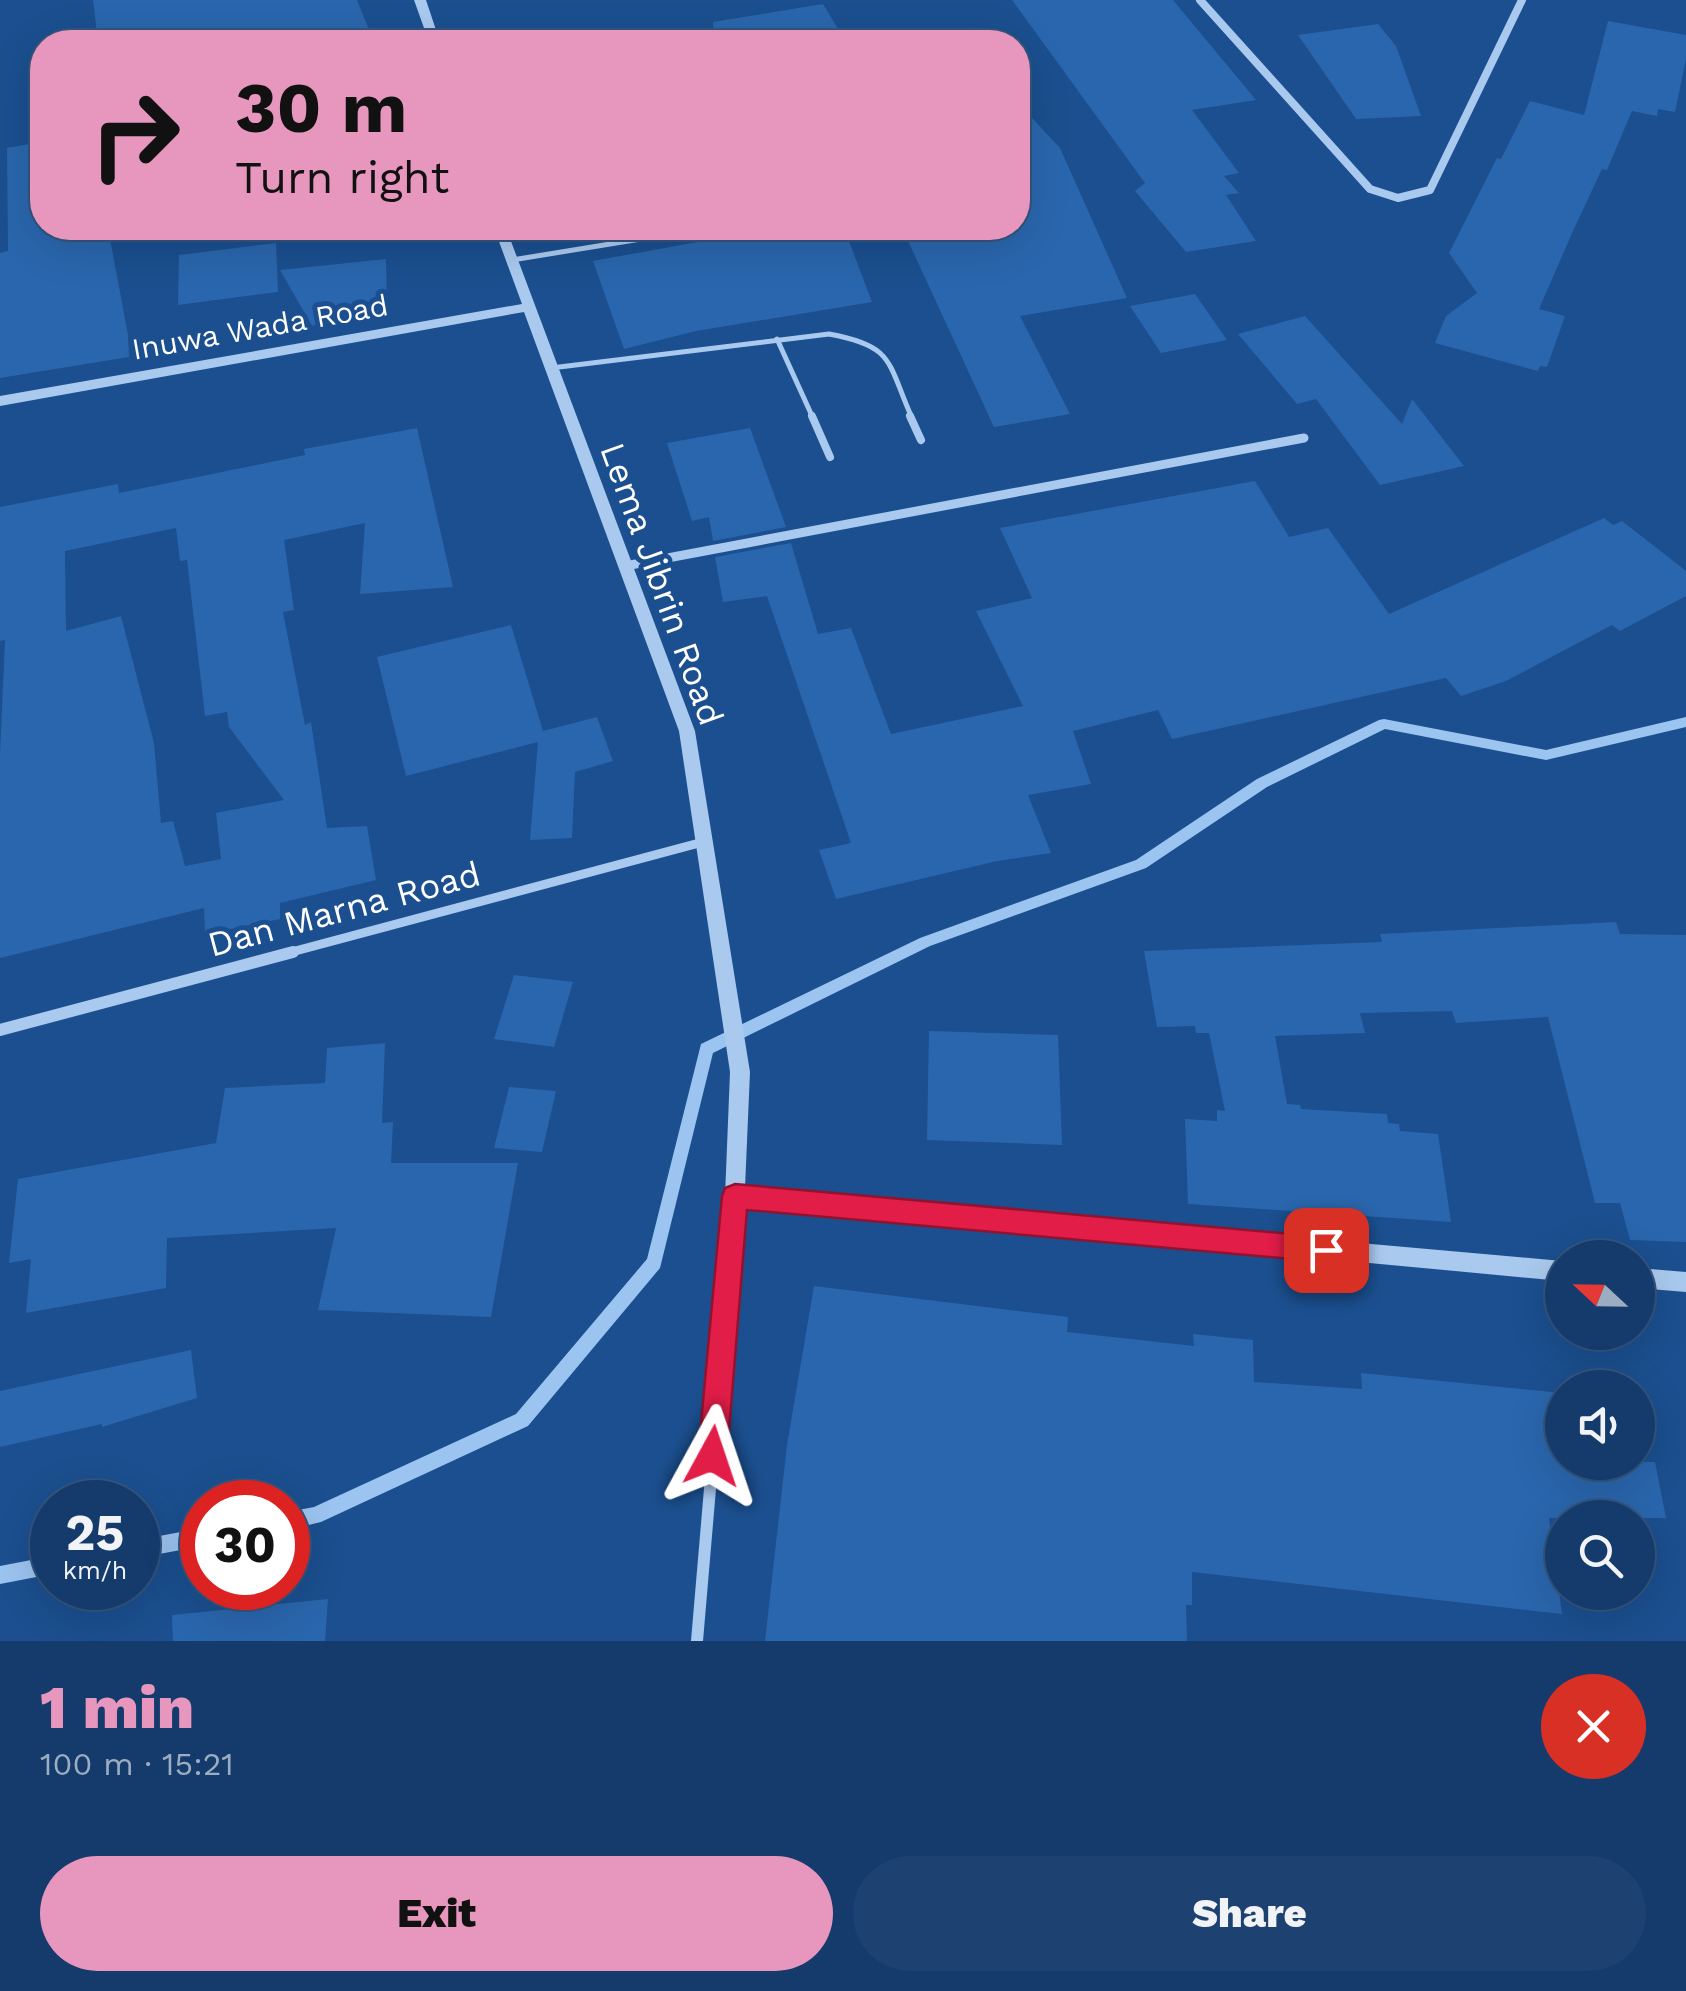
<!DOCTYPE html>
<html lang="en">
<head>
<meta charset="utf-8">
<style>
  body { margin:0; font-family:"Work Sans",sans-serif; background:#1d4271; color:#f1f3f6; height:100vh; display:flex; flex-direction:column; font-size:38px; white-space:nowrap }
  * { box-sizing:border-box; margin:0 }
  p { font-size:32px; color:#9dadc1 }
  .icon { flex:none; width:55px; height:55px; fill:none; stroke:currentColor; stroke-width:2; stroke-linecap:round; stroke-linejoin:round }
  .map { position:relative; height:1641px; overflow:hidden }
  .panel { display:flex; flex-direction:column; background:#143b6b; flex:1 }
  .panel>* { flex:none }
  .banner { position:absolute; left:30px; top:30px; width:1000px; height:210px; border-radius:40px; box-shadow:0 10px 40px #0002,0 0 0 2px #33557e; background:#e797bd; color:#111; overflow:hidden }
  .needle { width:65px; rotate:292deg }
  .fabs { position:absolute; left:1545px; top:1240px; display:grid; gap:20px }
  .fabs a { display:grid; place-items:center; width:110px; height:110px; border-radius:50%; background:#143b6b; box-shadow:0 10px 40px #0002,0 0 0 2px #33557e; font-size:50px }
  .speed { position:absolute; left:30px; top:1480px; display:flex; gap:20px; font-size:50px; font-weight:700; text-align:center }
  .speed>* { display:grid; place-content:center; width:130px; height:130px; border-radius:50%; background:#143b6b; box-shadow:0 10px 40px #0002,0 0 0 2px #33557e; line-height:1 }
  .speed small { font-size:25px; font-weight:400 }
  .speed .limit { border:15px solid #d22; background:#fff; color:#111 }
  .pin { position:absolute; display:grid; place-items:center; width:85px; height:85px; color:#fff; margin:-42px; border-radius:20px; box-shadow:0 5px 15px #0006 }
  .me { position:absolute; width:110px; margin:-55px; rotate:5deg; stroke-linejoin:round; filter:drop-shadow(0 0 8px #0008) }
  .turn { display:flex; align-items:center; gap:35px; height:210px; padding:0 40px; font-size:45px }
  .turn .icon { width:130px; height:130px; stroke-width:2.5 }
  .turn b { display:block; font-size:70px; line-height:85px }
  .round { display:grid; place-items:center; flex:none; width:105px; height:105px; border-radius:52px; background:#1d4271 }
  .headline { display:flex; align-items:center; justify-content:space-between; height:170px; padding:0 40px }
  h1 { font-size:60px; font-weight:800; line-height:75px; color:#e797bd }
  .cta { display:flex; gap:20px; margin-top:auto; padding:20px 40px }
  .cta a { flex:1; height:115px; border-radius:60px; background:#e797bd; color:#111; font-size:40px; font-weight:800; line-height:115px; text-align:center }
  .cta a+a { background:#1d4271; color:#f1f3f6 }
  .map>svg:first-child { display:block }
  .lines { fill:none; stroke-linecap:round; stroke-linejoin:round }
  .stream { fill:#9cc4f0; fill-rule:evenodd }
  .building { fill:#2a66ad; fill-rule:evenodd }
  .service-far1 { stroke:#a9c9ee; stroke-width:5 }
  .service { stroke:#a9c9ee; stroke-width:8 }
  .minor-far2 { stroke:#a9c9ee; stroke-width:8 }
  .minor-far1 { stroke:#a9c9ee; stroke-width:9 }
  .minor { stroke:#a9c9ee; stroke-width:12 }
  .tertiary { fill:#a9c9ee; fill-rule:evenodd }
  .route { fill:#e11d48; stroke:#92132f; stroke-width:2.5 }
  .labels { text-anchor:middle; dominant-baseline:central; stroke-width:10; stroke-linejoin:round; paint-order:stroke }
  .far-street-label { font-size:30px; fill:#fff; stroke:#1b4f8f }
  .street-label { font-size:35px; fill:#fff; stroke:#1b4f8f }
</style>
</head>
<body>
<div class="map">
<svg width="1686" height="1641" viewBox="0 0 1686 1641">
  <rect width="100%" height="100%" fill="#1b4f8f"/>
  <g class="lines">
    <g class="stream">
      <polygon points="1686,717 1686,727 1546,760 1385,729 1267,787 1146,868 930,946 713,1053 660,1268 528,1426 321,1522 288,1530 288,1512 314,1507 516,1414 647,1259 701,1044 920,938 1136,860 1257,779 1379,720 1384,719 1546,750"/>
      <polygon points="202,1528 202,1546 138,1558 138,1540"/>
      <polygon points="52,1556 52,1574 0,1584 0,1566"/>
    </g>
  </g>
  <g class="building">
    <polygon points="93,0 357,0 374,42 186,42 185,31 98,42"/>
    <polygon points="1012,0 1173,0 1256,100 1192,110 1239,173 1224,176 1239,193 1226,195 1256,241 1186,252 1135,191 1145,183"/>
    <polygon points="823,4 846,42 715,42 713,22"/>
    <polygon points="1608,21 1686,35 1686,59 1675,112 1658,109 1657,116 1632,111 1607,170 1602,169 1573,231 1539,309 1565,316 1547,367 1540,366 1538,371 1435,343 1446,316 1477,293 1449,253 1497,158 1501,159 1530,101 1584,115"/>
    <polygon points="1378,24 1396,46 1421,116 1356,119 1298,35"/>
    <polygon points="1018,103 1060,148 1127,298 1020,316 1070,414 994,427 902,228 1018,228"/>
    <polygon points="41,142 42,228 108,228 128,335 129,357 0,378 0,253 8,251 7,148"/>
    <polygon points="745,228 844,228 872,302 696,331 624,349 593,261 747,233"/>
    <polygon points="276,243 278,292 178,305 179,255"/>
    <polygon points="386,259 387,308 358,311 312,326 280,270"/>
    <polygon points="1195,294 1227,340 1161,353 1130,306"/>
    <polygon points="1305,316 1402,424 1412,399 1464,466 1380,485 1316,399 1297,404 1238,334"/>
    <path d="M417 428 453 587 360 594 365 523 284 540 294 610 283 612 305 725 311 722 327 828 367 826 376 880 280 903V919L205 934 204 908 0 958V754L5 640 0 641V507L118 484 119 493 305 455 304 449ZM176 528 180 561 187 560 205 716 227 712 229 727 284 800 216 813 221 859 185 866 173 821 161 823 154 743 121 616 66 631 65 551Z"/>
    <polygon points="750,428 786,527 713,541 709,517 692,521 667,443"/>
    <polygon points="1255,481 1289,537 1328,528 1389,614 1604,518 1613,525 1622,521 1686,571 1686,596 1620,631 1612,625 1506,681 1461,696 1446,678 1172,739 1158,710 1073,731 1091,784 1028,795 1051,853 997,861 836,899 819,850 851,843 767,596 723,602 715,557 791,543 818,634 851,628 891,734 1023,706 976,611 1032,598 1000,528"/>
    <polygon points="511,625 543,731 597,717 613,761 575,772 572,838 530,840 538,742 406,776 377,657"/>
    <polygon points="1616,922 1620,934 1686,935 1686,1242 1630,1240 1620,1203 1595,1203 1548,1017 1456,1023 1452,1011 1360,1013 1365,1033 1275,1036 1287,1104 1300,1105 1301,1109 1387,1114 1388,1123 1399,1124 1400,1131 1438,1134 1451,1222 1188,1204 1185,1119 1217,1121 1217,1110 1225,1111 1209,1033 1196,1033 1195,1026 1157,1027 1144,951 1382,942 1380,934"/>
    <polygon points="514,975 573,982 554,1047 494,1039"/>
    <polygon points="929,1031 1058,1035 1062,1145 927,1140"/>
    <polygon points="385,1043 382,1123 393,1122 391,1163 518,1163 491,1317 318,1310 336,1228 167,1238 166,1288 26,1313 31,1259 9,1263 18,1179 216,1143 225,1088 325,1083 327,1048"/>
    <polygon points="509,1087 556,1091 542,1152 494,1148"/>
    <polygon points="814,1286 1068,1317 1067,1332 1194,1346 1193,1334 1253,1340 1254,1382 1362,1389 1361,1373 1562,1393 1562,1462 1655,1462 1666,1518 1549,1518 1562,1614 1192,1572 1192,1605 1186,1605 1187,1641 765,1641 787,1445"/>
    <polygon points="191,1350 197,1398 102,1427 102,1424 0,1447 0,1391"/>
    <polygon points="328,1599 325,1641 173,1641 172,1615"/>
  </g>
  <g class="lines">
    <g class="service-far1">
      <polyline points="512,260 690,231"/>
      <polyline points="777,339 813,418"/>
      <path d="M551 368 829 334C895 346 887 362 912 418"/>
    </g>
    <g class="service">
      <polyline points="812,416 830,457"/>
      <polyline points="910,416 921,440"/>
    </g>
    <polyline class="minor-far2" points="1200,0 1370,189 1398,198 1430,190 1522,0"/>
    <g class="minor-far1">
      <polyline points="625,566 1304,438"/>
      <polyline points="284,954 703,842"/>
    </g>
    <g class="minor">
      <polyline points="0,1030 293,952"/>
      <polyline points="697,1641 735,1196"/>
    </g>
    <g class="tertiary">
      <polygon points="414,0 426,0 440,42 429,42"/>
      <polygon points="494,228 506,228 695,731 750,1072 745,1188 1562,1261 1562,1281 728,1203 725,1196 730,1072 679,731 524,312 0,406 0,396 522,304"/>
      <polygon points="1638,1268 1686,1272 1686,1292 1638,1288"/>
    </g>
  </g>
  <polygon class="route" points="735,1184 1326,1237 1336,1241 1340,1250 1336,1258 1326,1262 747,1210 727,1456 723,1466 712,1470 702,1466 698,1456 722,1196 725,1188"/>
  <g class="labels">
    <g class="far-street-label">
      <text transform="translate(260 327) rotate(-10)">Inuwa Wada Road</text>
    </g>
    <g class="street-label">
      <text transform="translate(662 584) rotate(70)">Lema Jibrin Road</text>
      <text transform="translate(344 909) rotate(-15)">Dan Marna Road</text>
    </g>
  </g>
</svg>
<div class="fabs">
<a><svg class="needle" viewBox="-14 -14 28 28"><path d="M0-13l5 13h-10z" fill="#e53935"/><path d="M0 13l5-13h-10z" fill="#9dadc1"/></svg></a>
<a><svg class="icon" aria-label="sound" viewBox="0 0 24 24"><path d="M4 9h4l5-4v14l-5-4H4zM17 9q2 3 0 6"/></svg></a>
<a><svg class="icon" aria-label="search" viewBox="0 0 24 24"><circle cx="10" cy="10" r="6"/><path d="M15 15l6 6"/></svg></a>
</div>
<div class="speed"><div>25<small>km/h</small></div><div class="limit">30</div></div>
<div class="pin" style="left:1326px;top:1250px;background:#d93025"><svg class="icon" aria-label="arrive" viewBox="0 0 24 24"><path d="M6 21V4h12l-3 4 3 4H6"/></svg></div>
<svg class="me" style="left:712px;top:1456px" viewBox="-20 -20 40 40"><path d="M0-17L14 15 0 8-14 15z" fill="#e11d48" stroke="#fff" stroke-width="4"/></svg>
<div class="banner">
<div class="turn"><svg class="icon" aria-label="right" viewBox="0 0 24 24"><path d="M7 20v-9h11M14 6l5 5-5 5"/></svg><div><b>30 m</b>Turn right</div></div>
</div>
</div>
<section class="panel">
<div class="headline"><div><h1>1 min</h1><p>100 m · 15:21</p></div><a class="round" style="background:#d93025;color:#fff"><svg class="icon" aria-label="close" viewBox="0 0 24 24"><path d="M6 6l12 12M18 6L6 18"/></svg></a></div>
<div class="cta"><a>Exit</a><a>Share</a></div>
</section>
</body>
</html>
